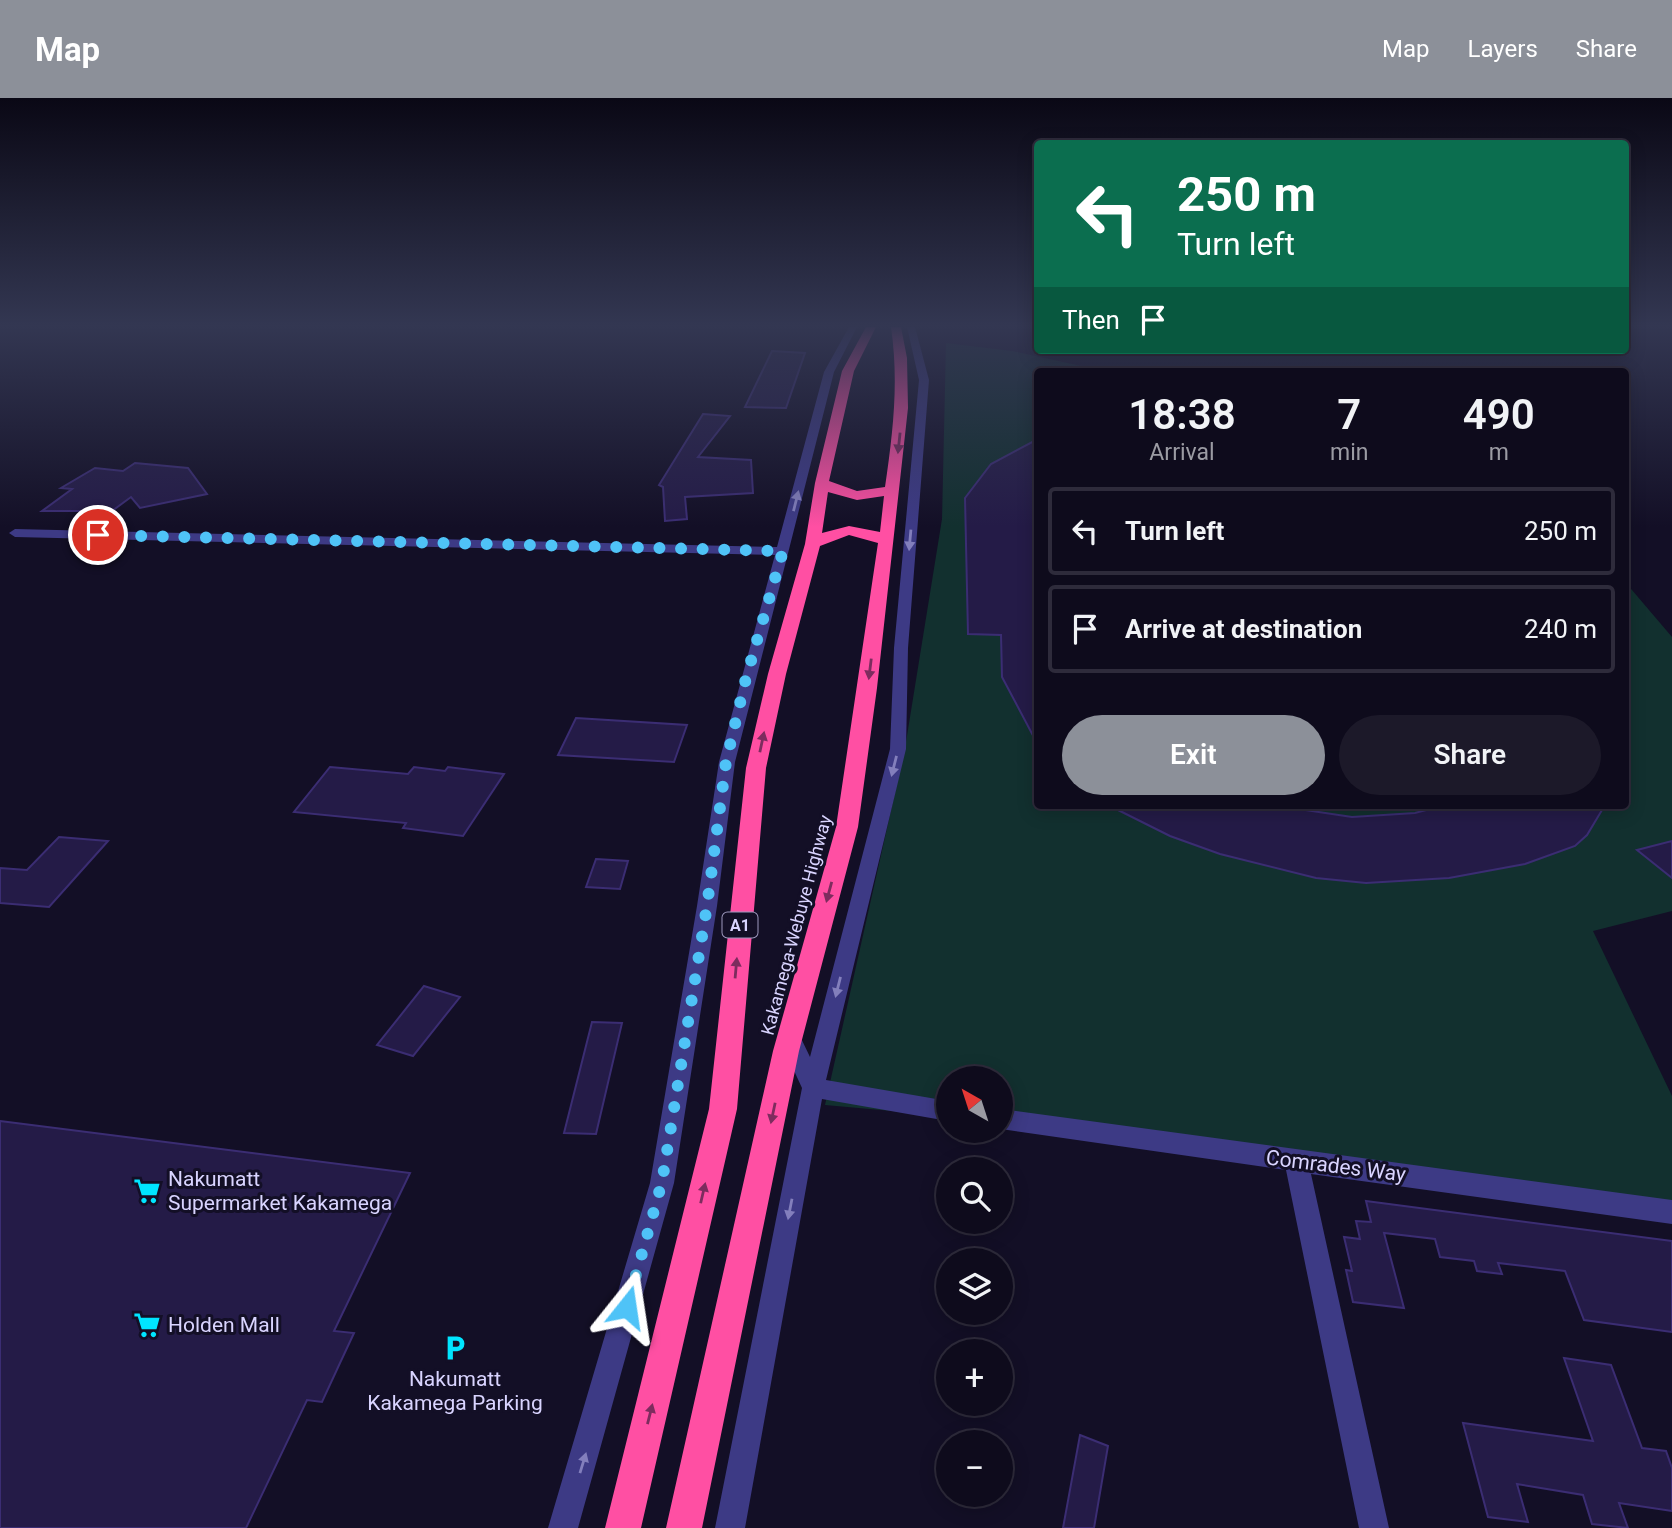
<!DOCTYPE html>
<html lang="en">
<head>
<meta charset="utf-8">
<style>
  body { margin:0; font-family:Roboto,sans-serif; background:#1c1929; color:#f1f3f6; height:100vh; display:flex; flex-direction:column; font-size:26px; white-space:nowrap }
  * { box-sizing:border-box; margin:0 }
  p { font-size:23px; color:#9b9ba3 }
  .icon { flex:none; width:38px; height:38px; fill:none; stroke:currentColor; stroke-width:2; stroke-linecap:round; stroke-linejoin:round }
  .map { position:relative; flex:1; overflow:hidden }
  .side { position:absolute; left:1034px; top:270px; width:595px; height:441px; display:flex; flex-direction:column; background:#0e0b1c; border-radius:7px; box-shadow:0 4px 18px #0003,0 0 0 2px #2e2b3b }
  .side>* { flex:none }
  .banner { position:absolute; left:1034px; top:42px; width:595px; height:214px; border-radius:7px; box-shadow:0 4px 18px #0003,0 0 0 2px #2e2b3b; background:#0b6e4f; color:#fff; overflow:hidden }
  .needle { width:46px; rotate:321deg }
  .buttons { position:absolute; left:936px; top:968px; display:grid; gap:14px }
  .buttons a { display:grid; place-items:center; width:77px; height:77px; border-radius:50%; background:#0e0b1c; box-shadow:0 4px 18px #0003,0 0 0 2px #2e2b3b; font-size:35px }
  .pin { position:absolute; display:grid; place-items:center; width:60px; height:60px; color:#fff; margin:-30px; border:4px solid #fff; border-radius:50%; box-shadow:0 2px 7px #0007 }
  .me { position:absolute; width:77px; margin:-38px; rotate:15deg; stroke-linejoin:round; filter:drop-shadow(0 0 5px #0008) }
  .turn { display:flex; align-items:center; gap:24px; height:147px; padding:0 28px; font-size:32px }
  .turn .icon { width:91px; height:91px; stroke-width:2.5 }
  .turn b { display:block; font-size:49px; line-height:60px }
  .then { display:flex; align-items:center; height:66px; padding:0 28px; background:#0003; gap:14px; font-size:26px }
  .eta { display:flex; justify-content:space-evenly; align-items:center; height:119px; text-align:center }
  .eta b { font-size:42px; font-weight:600; line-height:49px }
  .button { display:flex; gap:14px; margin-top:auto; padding:14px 28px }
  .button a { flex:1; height:80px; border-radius:42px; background:#8c9099; color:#fff; font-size:28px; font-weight:600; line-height:80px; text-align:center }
  .button a+a { background:#1c1929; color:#f1f3f6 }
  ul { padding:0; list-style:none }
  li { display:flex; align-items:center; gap:21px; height:88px; margin:0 14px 10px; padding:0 14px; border:4px solid #2e2b3b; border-radius:7px }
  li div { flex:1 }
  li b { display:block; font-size:26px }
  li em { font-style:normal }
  header { display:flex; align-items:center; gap:42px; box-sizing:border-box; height:98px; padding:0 35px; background:#8c9099; color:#fff }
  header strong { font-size:33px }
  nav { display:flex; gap:38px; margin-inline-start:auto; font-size:24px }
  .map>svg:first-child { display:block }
  .green { fill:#12302f }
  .building { fill:#241b47; stroke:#3b2d73; stroke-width:2 }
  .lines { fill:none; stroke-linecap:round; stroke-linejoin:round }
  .minor { fill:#3d3a85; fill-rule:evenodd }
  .highway { fill:#ff4fa3; fill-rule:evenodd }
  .oneway { fill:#7d2c5e }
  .oneway2 { fill:#837fbc }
  .route { stroke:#4fc3f7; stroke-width:12; stroke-dasharray:0 21.6 }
  .labels { text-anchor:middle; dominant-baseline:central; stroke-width:6; stroke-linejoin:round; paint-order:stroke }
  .shield { fill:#130f26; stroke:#9e99be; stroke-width:2 }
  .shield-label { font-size:16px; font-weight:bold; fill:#d9d4ff }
  .street-label { font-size:18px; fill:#d9d4ff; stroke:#130f26 }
  .near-street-label { font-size:21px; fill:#d9d4ff; stroke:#130f26 }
  .near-poi-label { font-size:21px; fill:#d9d4ff; stroke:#130f26; text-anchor:start }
</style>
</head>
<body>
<header>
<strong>Map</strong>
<nav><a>Map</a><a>Layers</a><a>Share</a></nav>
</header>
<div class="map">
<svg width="1672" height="1430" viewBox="0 0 1672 1430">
  <rect width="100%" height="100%" fill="#130f26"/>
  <polygon class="green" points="946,245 1012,253 1104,273 1038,273 1038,707 1626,707 1626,485 1672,539 1672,813 1593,833 1672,998 1672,1109 1001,1022 1001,980 948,980 948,1018 825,1007 905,650 942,421"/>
  <g class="building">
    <polygon points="772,253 805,255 786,310 745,309"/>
    <polygon points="703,316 730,318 698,359 751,362 753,395 685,399 687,421 665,423 663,389 659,387"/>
    <polygon points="1038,341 1038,647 1002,579 1001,537 968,536 965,400 991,366"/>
    <polygon points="135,365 188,370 207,396 140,410 131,399 112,413 42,413 72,391 61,390 95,370 123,373"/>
    <polygon points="576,620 687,627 674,664 558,657"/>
    <polygon points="330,669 408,676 414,669 445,673 448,669 504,676 463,738 403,730 406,725 294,714"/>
    <polygon points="1108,707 1272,707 1352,719 1415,715 1445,707 1605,707 1587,737 1575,748 1525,766 1449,780 1366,785 1316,780 1220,756 1170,738"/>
    <polygon points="59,739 108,743 49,809 0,805 0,770 27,772"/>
    <polygon points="1672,743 1672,780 1637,752"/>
    <polygon points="596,761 628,763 620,791 586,789"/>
    <polygon points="424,888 460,899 413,958 377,947"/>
    <polygon points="592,924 622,925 596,1036 564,1035"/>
    <polygon points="0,1023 410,1075 334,1233 354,1235 340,1265 322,1304 307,1302 246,1430 0,1430"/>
    <polygon points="1366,1103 1672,1143 1672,1234 1584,1222 1565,1173 1498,1165 1502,1176 1477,1173 1474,1163 1440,1159 1435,1141 1384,1135 1404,1210 1353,1204 1346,1172 1352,1173 1344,1139 1360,1141 1356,1123 1371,1124"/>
    <polygon points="1564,1260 1611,1267 1642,1350 1666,1353 1672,1370 1672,1413 1619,1405 1628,1430 1592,1426 1583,1397 1517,1386 1528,1424 1488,1419 1463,1325 1593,1343"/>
    <polygon points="1080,1337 1108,1348 1094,1430 1063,1430"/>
  </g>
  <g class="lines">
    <g class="minor">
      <polygon points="849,229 857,229 834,274 735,664 717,808 674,1085 578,1430 548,1430 650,1085 697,808 719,664 775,457 15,439 9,435 15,431 777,449 824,274"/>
      <polygon points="907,229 915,229 929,282 908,550 906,651 826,982 948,1003 948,1023 822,1001 745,1430 715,1430 802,990 779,940 782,934 790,931 798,934 810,959 890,651 894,550 919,282"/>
      <polygon points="1001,1011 1672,1102 1672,1126 1311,1076 1389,1430 1359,1430 1286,1072 1001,1031"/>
    </g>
    <path class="highway" d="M866 229H876L854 273 829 383 857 393 885 389C893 334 899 284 891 229H901L907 260 908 310 877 590 858 729 799 953 702 1430H666L773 953 836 729 878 445 849 437 820 448 786 576 766 670 737 1011 641 1430H605L709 1011 746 670 768 576 805 446 815 385 842 273ZM828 394 857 402 884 398 880 434 849 428 822 435Z"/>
  </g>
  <defs><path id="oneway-solid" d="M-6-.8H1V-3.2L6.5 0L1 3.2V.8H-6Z" transform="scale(1.75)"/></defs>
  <g class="oneway">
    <use href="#oneway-solid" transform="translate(899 345) rotate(96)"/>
    <use href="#oneway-solid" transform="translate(870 571) rotate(97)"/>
    <use href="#oneway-solid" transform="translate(762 644) rotate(-78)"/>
    <use href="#oneway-solid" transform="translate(829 794) rotate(105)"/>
    <use href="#oneway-solid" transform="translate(736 870) rotate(-85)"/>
    <use href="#oneway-solid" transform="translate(773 1015) rotate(102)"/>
    <use href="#oneway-solid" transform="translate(703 1095) rotate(-77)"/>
    <use href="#oneway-solid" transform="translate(650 1316) rotate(-76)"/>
  </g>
  <g class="oneway2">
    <use href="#oneway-solid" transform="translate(796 403) rotate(-76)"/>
    <use href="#oneway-solid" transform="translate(910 442) rotate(95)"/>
    <use href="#oneway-solid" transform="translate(894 668) rotate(104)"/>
    <use href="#oneway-solid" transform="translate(838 889) rotate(104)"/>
    <use href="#oneway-solid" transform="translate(790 1111) rotate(101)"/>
    <use href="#oneway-solid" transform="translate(583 1365) rotate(-73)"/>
  </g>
  <linearGradient id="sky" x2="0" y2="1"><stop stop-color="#0a0815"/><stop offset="0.53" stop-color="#333752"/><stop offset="1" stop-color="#333752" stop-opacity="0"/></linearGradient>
  <rect width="1672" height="429" fill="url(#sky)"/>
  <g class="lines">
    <polyline class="route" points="98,437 783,453 746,580 726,664 707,808 662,1084 627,1209"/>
  </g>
  <defs>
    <g id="supermarket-bare" transform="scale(2.1)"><path d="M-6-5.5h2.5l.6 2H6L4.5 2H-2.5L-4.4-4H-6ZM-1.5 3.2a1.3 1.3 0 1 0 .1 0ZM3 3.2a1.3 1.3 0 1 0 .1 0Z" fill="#00e5ff" stroke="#130f26" stroke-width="2.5" paint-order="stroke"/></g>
    <g id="parking-bare" transform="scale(2.1)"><path d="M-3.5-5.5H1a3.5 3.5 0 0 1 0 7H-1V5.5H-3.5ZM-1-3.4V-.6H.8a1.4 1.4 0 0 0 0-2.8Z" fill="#00e5ff" stroke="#130f26" stroke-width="2.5" paint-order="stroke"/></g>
  </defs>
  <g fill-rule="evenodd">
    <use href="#supermarket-bare" x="147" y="1093"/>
    <use href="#supermarket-bare" x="147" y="1227"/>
    <use href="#parking-bare" x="455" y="1250"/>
  </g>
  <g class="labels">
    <rect class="shield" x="722.5" y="814.5" width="35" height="25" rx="5"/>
    <g class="shield-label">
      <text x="740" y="827">A1</text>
    </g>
    <g class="street-label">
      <text transform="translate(796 827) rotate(-75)">Kakamega-Webuye Highway</text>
    </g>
    <g class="near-street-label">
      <text transform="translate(1336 1068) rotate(7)">Comrades Way</text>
    </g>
    <g class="near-poi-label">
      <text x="168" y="1081">Nakumatt<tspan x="168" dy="24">Supermarket Kakamega</tspan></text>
      <text x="168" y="1227">Holden Mall</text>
      <text x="455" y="1281" text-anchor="middle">Nakumatt<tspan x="455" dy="24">Kakamega Parking</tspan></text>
    </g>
  </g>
</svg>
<div class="buttons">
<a><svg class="needle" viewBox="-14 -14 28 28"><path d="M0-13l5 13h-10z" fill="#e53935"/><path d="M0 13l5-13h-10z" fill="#9b9ba3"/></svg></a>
<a><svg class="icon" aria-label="search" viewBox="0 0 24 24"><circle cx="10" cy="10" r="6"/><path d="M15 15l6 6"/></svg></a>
<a><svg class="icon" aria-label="layers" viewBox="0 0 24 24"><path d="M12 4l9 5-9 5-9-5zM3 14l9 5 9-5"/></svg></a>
<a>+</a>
<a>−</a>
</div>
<div class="pin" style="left:98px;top:437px;background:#d93025"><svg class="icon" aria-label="arrive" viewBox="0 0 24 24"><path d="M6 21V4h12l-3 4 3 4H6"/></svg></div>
<svg class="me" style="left:627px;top:1209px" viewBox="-20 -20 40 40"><path d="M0-17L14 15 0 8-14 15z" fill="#4fc3f7" stroke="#fff" stroke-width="4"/></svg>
<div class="banner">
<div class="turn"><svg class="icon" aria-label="left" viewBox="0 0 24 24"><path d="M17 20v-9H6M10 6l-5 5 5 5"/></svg><div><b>250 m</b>Turn left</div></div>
<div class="then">Then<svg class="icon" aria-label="arrive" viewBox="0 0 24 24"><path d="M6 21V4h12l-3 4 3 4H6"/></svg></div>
</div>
<section class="side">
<div class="eta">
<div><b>18:38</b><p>Arrival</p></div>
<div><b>7</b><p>min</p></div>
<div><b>490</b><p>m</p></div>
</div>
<ul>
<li><svg class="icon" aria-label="left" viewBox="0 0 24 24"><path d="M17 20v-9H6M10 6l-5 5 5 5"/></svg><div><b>Turn left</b></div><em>250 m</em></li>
<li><svg class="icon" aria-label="arrive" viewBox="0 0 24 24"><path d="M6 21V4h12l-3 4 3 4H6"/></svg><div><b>Arrive at destination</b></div><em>240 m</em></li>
</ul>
<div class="button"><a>Exit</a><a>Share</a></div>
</section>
</div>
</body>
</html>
